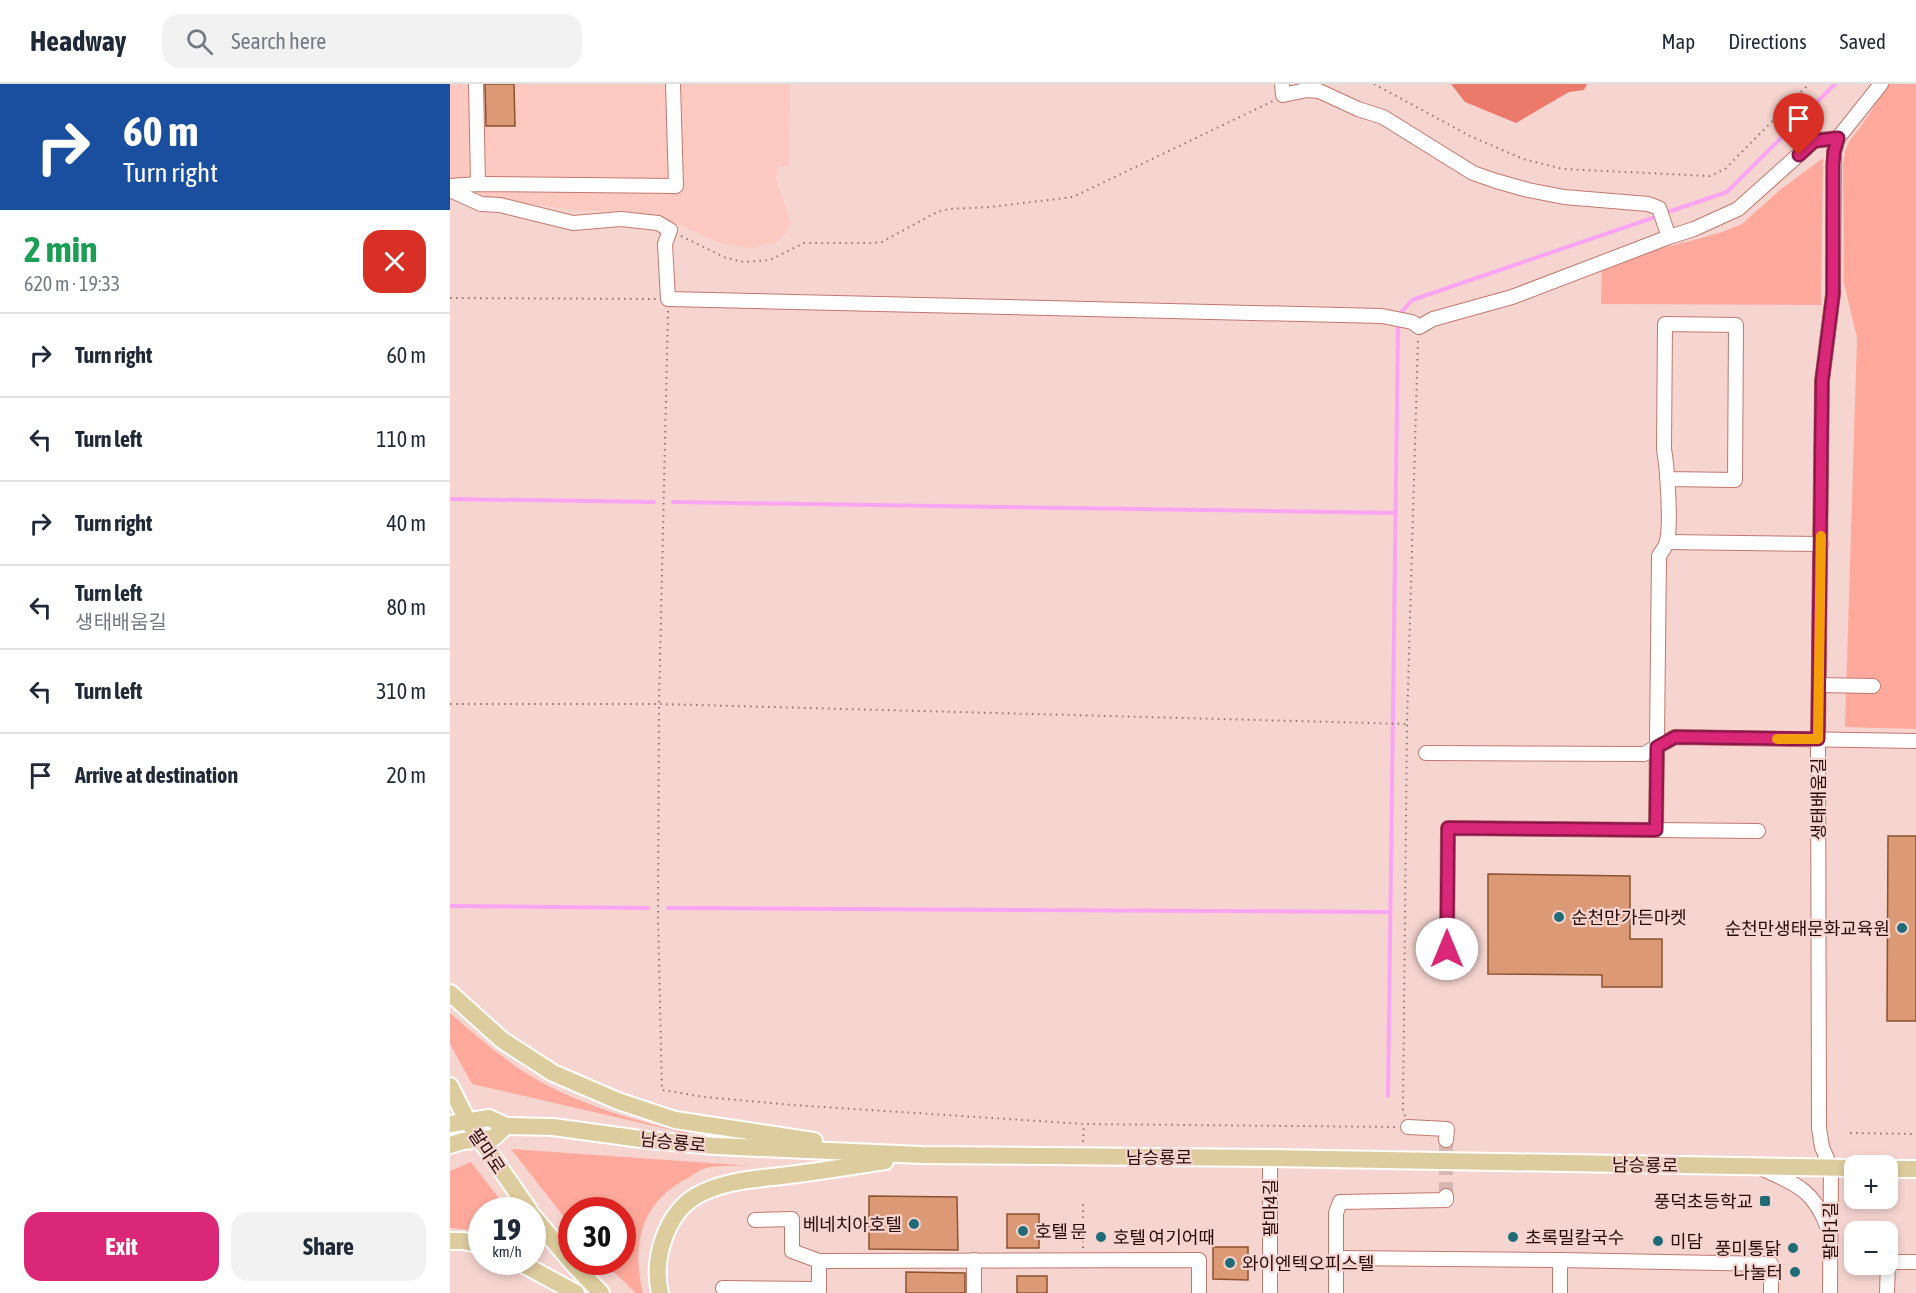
<!DOCTYPE html>
<html lang="en">
<head>
<meta charset="utf-8">
<style>
  body { margin:0; font-family:"Asap Condensed","Noto Sans KR",sans-serif; background:#f2f2f3; color:#1f2937; height:100vh; display:flex; flex-direction:column; font-size:22px; white-space:nowrap }
  * { box-sizing:border-box; margin:0 }
  p { font-size:20px; color:#747a83 }
  .icon { flex:none; width:33px; height:33px; fill:none; stroke:currentColor; stroke-width:2; stroke-linecap:round; stroke-linejoin:round }
  .map { position:relative; flex:1; overflow:hidden }
  .side { display:flex; flex-direction:column; background:#fff; width:450px }
  .side>* { flex:none }
  .guide { background:#1a4fa0; color:#fff; overflow:hidden }
  .fabs { position:absolute; left:1394px; top:1071px; display:grid; gap:12px }
  .fabs a { display:grid; place-items:center; width:54px; height:54px; border-radius:12px; background:#fff; box-shadow:0 3px 9px #0003; font-size:30px }
  .speed { position:absolute; left:18px; top:1113px; display:flex; gap:12px; font-size:30px; font-weight:700; text-align:center }
  .speed>* { display:grid; place-content:center; width:78px; height:78px; border-radius:50%; background:#fff; box-shadow:0 3px 9px #0003; line-height:1 }
  .speed small { font-size:15px; font-weight:400 }
  .speed .limit { border:9px solid #d22; background:#fff; color:#111 }
  .pin { position:absolute; display:grid; place-items:center; width:51px; height:51px; color:#fff; margin:-62px -26px; border-radius:50% 50% 50% 0; rotate:-45deg; box-shadow:0 0 6px #0007 }
  .pin .icon { rotate:45deg }
  .me { position:absolute; width:66px; margin:-33px; rotate:0deg; stroke-linejoin:round; filter:drop-shadow(0 0 4px #0008) }
  .turn { display:flex; align-items:center; gap:21px; height:126px; padding:0 24px; font-size:27px }
  .turn .icon { width:78px; height:78px; stroke-width:2.5 }
  .turn b { display:block; font-size:42px; line-height:51px }
  .round { display:grid; place-items:center; flex:none; width:63px; height:63px; border-radius:18px; background:#f2f2f3 }
  .head { display:flex; align-items:center; justify-content:space-between; height:102px; padding:0 24px }
  h1 { font-size:36px; font-weight:700; line-height:45px; color:#1e9e55 }
  .action { display:flex; gap:12px; margin-top:auto; padding:12px 24px }
  .action a { flex:1; height:69px; border-radius:18px; background:#db2777; color:#fff; font-size:24px; font-weight:700; line-height:69px; text-align:center }
  .action a+a { background:#f2f2f3; color:#1f2937 }
  ul { padding:0; list-style:none }
  li { display:flex; align-items:center; gap:18px; height:84px; padding:0 24px; border-top:2px solid #e0e1e3 }
  li div { flex:1 }
  li b { display:block; font-size:22px }
  li em { font-style:normal }
  header { display:flex; align-items:center; gap:36px; box-sizing:border-box; height:84px; padding:0 30px; background:#fff; border-bottom:2px solid #e0e1e3 }
  header strong { font-size:28px }
  nav { display:flex; gap:33px; margin-inline-start:auto; font-size:21px }
  .search { width:420px; height:54px; background:#f2f2f3; display:flex; align-items:center; gap:15px; box-sizing:border-box; padding:0 21px; border-radius:18px; color:#747a83; font-size:22px }
  main { display:flex; flex:1; min-height:0 }
  .map>svg:first-child { display:block }
  .built { fill:#fec9c0 }
  .green { fill:#fea99c }
  .forest { fill:#ec7a6a }
  .lines { fill:none; stroke-linecap:round; stroke-linejoin:round }
  .stream { stroke:#faa4f4; stroke-width:4 }
  .building { fill:#db9976; stroke:#8c512e; stroke-width:1.5 }
  .minor-tunnel { stroke:#d7b7b2; stroke-width:14; stroke-dasharray:14 7; stroke-linecap:butt }
  .minor-casing { stroke:#c1786d; stroke-width:16 }
  .major-casing { stroke:#fff; stroke-width:20 }
  .path { stroke:#927470; stroke-width:2; stroke-dasharray:1.5 4.5; stroke-linecap:butt }
  .minor { stroke:#fff; stroke-width:14 }
  .major { stroke:#ddcc9d; stroke-width:16 }
  .route-casing { stroke:#8e194d; stroke-width:15 }
  .route { stroke:#db2777; stroke-width:10 }
  .slow { stroke:#f59e0b; stroke-width:10 }
  .poi-dot { fill:#216b76; stroke:#f6d5d0; stroke-width:2 }
  .labels { text-anchor:middle; dominant-baseline:central; stroke-width:4.5; stroke-linejoin:round; paint-order:stroke }
  .street-label { font-size:18px; fill:#270c08; stroke:#f6d5d0 }
  .poi-label { font-size:18px; fill:#270c08; stroke:#f6d5d0; text-anchor:start }
</style>
</head>
<body>
<header>
<strong>Headway</strong>
<div class="search"><svg class="icon" aria-label="search" viewBox="0 0 24 24"><circle cx="10" cy="10" r="6"/><path d="M15 15l6 6"/></svg>Search here</div>
<nav><a>Map</a><a>Directions</a><a>Saved</a></nav>
</header>
<main>
<section class="side">
<div class="guide">
<div class="turn"><svg class="icon" aria-label="right" viewBox="0 0 24 24"><path d="M7 20v-9h11M14 6l5 5-5 5"/></svg><div><b>60 m</b>Turn right</div></div>
</div>
<div class="head"><div><h1>2 min</h1><p>620 m · 19:33</p></div><a class="round" style="background:#d93025;color:#fff"><svg class="icon" aria-label="close" viewBox="0 0 24 24"><path d="M6 6l12 12M18 6L6 18"/></svg></a></div>
<ul>
<li><svg class="icon" aria-label="right" viewBox="0 0 24 24"><path d="M7 20v-9h11M14 6l5 5-5 5"/></svg><div><b>Turn right</b></div><em>60 m</em></li>
<li><svg class="icon" aria-label="left" viewBox="0 0 24 24"><path d="M17 20v-9H6M10 6l-5 5 5 5"/></svg><div><b>Turn left</b></div><em>110 m</em></li>
<li><svg class="icon" aria-label="right" viewBox="0 0 24 24"><path d="M7 20v-9h11M14 6l5 5-5 5"/></svg><div><b>Turn right</b></div><em>40 m</em></li>
<li><svg class="icon" aria-label="left" viewBox="0 0 24 24"><path d="M17 20v-9H6M10 6l-5 5 5 5"/></svg><div><b>Turn left</b><p>생태배움길</p></div><em>80 m</em></li>
<li><svg class="icon" aria-label="left" viewBox="0 0 24 24"><path d="M17 20v-9H6M10 6l-5 5 5 5"/></svg><div><b>Turn left</b></div><em>310 m</em></li>
<li><svg class="icon" aria-label="arrive" viewBox="0 0 24 24"><path d="M6 21V4h12l-3 4 3 4H6"/></svg><div><b>Arrive at destination</b></div><em>20 m</em></li>
</ul>
<div class="action"><a>Exit</a><a>Share</a></div>
</section>
<div class="map">
<svg width="1466" height="1209" viewBox="0 0 1466 1209">
  <rect width="100%" height="100%" fill="#f6d5d0"/>
  <polygon class="built" points="0,0 340,0 339,83 328,82 326,95 341,139 336,148 326,159 298,164 270,159 204,130 174,127 123,126 65,118 24,115 0,117"/>
  <g class="green">
    <polygon points="1439,0 1466,0 1466,645 1395,643 1407,254 1394,199 1393,79 1395,67 1400,56 1409,45"/>
    <polygon points="1373,74 1371,221 1151,220 1152,179 1248,155 1272,148 1292,140 1330,106"/>
    <path d="M0 929C23 949 46 969 71 986 133 1026 207 1043 278 1057L260 1055 22 1000 0 960Z"/>
    <path d="M61 1065 302 1082C287 1082 271 1081 256 1084 250 1085 242 1092 236 1095 191 1119 181 1161 193 1209H186L153 1178H172V1126H122L121 1142Z"/>
    <polygon points="21,1078 58,1126 32,1126 31,1147 0,1144 0,1087"/>
  </g>
  <polygon class="forest" points="1001,0 1137,0 1134,6 1119,8 1066,39 1015,18"/>
  <g class="lines">
    <g class="stream">
      <polyline points="1215,129 1277,108 1385,0"/>
      <polyline points="948,232 962,216 1208,132"/>
      <polyline points="0,415 204,418"/>
      <polyline points="223,418 946,429"/>
      <polyline points="0,822 198,824"/>
      <polyline points="218,824 940,828"/>
      <polyline points="938,1012 948,239"/>
    </g>
  </g>
  <g class="building">
    <polygon points="35,0 64,0 65,42 36,42"/>
    <polygon points="1438,752 1466,752 1466,937 1437,937"/>
    <polygon points="1038,790 1180,792 1180,855 1212,855 1212,903 1152,903 1152,891 1038,890"/>
    <polygon points="419,1112 507,1113 508,1166 419,1165"/>
    <rect x="557" y="1130" width="32" height="34"/>
    <polygon points="763,1163 798,1163 798,1196 763,1195"/>
    <polygon points="456,1188 515,1189 515,1209 456,1209"/>
    <rect x="567" y="1192" width="30" height="17"/>
  </g>
  <g class="lines">
    <polyline class="minor-tunnel" points="996,1112 996,1056"/>
    <g class="minor-casing">
      <g id="minor">
        <polyline points="26,0 28,100"/>
        <polyline points="832,0 833,11 857,6 869,7 908,25 933,33 1023,89 1046,97 1078,106 1114,113 1198,120 1209,124 1219,153 1244,145 1288,125 1364,57 1388,54"/>
        <polyline points="0,102 28,100 226,102 223,0"/>
        <polyline points="0,106 31,120 50,121 123,139 171,135 208,139 220,146 215,160 218,215 932,232 962,238 969,243 983,235 1062,213 1219,153"/>
        <polyline points="1217,458 1371,460"/>
        <polyline points="1369,601 1423,602"/>
        <polyline points="976,669 1194,670 1225,653 1466,657"/>
        <path d="M1206 746 1209 472C1211 468 1215 464 1216 460 1222 446 1217 382 1214 365L1215 240 1286 241 1285 396 1217 395"/>
        <polyline points="997,865 998,744 1308,747"/>
        <polyline points="958,1043 997,1045 996,1056"/>
        <polyline points="820,1074 820,1209"/>
        <path d="M1311 1084C1345 1100 1363 1105 1377 1142"/>
        <polyline points="305,1136 342,1135 342,1167 369,1177"/>
        <polyline points="886,1174 886,1129 890,1118 996,1116 996,1112"/>
        <polyline points="273,1204 368,1205"/>
        <polyline points="369,1209 369,1177 749,1176 749,1209"/>
        <polyline points="524,1209 524,1176"/>
        <polyline points="886,1209 886,1174 1110,1176"/>
        <polyline points="1110,1209 1110,1176 1321,1180 1321,1209"/>
        <polyline points="1380,1209 1381,1084 1372,1063 1369,1044 1368,655 1372,297 1383,210 1384,68 1388,54 1431,0"/>
        <polyline points="1437,1209 1438,1178 1466,1178"/>
      </g>
    </g>
    <g class="major-casing">
      <g id="major">
        <polyline points="0,909 52,956 103,989 168,1017 225,1036 364,1057"/>
        <polyline points="0,1002 17,1036 79,1126"/>
        <polyline points="0,1040 39,1034 56,1042 103,1043 198,1056 265,1062 472,1071 820,1074 1404,1084"/>
        <polyline points="0,1061 13,1057 43,1054 56,1042"/>
        <polyline points="1437,1085 1466,1085"/>
        <polyline points="82,1131 124,1181 151,1209"/>
        <polyline points="0,1157 13,1157 32,1161"/>
        <polyline points="69,1178 126,1209"/>
        <path d="M210 1209C202 1175 216 1130 246 1112 273 1096 309 1095 339 1091 371 1087 403 1082 435 1077"/>
      </g>
    </g>
    <g class="path">
      <polyline points="924,0 1020,52 1073,75 1113,85 1260,92 1275,85 1359,0"/>
      <polyline points="231,152 276,174 294,178 320,176 354,159 422,159 432,158 487,128 499,125 540,123 623,113 823,17"/>
      <polyline points="0,214 206,215"/>
      <polyline points="218,227 209,620 208,832 212,1006 255,1013 343,1021 634,1040 946,1043"/>
      <polyline points="0,620 209,620 957,640"/>
      <polyline points="955,1032 953,1026 957,640 968,255"/>
      <polyline points="1400,1049 1466,1050"/>
      <polyline points="633,1058 634,1040"/>
      <polyline points="633,1164 633,1118"/>
    </g>
    <use href="#minor" class="minor"/>
    <use href="#major" class="major"/>
  </g>
  <g class="lines">
    <g class="route-casing">
      <polyline id="route" points="997,865 998,744 1206,746 1207,663 1225,653 1368,655 1372,297 1383,210 1383,81 1384,68 1388,54 1364,57 1349,71"/>
    </g>
    <use href="#route" class="route"/>
    <polyline class="slow" points="1327,655 1368,655 1371,452"/>
  </g>
  <g class="poi-dot">
    <circle cx="1109" cy="833" r="6"/>
    <circle cx="1452" cy="844" r="6"/>
    <rect x="1309" y="1111" width="12" height="12" rx="3"/>
    <circle cx="464" cy="1140" r="6"/>
    <circle cx="573" cy="1147" r="6"/>
    <circle cx="651" cy="1153" r="6"/>
    <circle cx="1063" cy="1153" r="6"/>
    <circle cx="1208" cy="1157" r="6"/>
    <circle cx="1343" cy="1164" r="6"/>
    <circle cx="780" cy="1179" r="6"/>
    <circle cx="1345" cy="1188" r="6"/>
  </g>
  <g class="labels">
    <g class="street-label">
      <text transform="translate(1368 715) rotate(-90)">생태배움길</text>
      <text transform="translate(223 1058) rotate(6)">남승룡로</text>
      <text transform="translate(37 1067) rotate(56)">팔마로</text>
      <text x="709" y="1073">남승룡로</text>
      <text transform="translate(1195 1081) rotate(1)">남승룡로</text>
      <text transform="translate(820 1124) rotate(-90)">팔마4길</text>
      <text transform="translate(1380 1147) rotate(-90)">팔마1길</text>
    </g>
    <g class="poi-label">
      <text x="1121" y="833">순천만가든마켓</text>
      <text x="1440" y="844" text-anchor="end">순천만생태문화교육원</text>
      <text x="1303" y="1117" text-anchor="end">풍덕초등학교</text>
      <text x="452" y="1140" text-anchor="end">베네치아호텔</text>
      <text x="585" y="1147">호텔 문</text>
      <text x="663" y="1153">호텔 여기어때</text>
      <text x="1075" y="1153">초록밀칼국수</text>
      <text x="1220" y="1157">미담</text>
      <text x="1331" y="1164" text-anchor="end">풍미통닭</text>
      <text x="792" y="1179">와이엔텍오피스텔</text>
      <text x="1333" y="1188" text-anchor="end">나눌터</text>
    </g>
  </g>
</svg>
<div class="fabs">
<a>+</a>
<a>−</a>
</div>
<div class="speed"><div>19<small>km/h</small></div><div class="limit">30</div></div>
<div class="pin" style="left:1349px;top:71px;background:#d93025"><svg class="icon" aria-label="arrive" viewBox="0 0 24 24"><path d="M6 21V4h12l-3 4 3 4H6"/></svg></div>
<svg class="me" style="left:997px;top:865px" viewBox="-20 -20 40 40"><circle r="19" fill="#fff"/><path d="M0-13L10 11 0 6-10 11z" fill="#db2777"/></svg>
</div>
</main>
</body>
</html>
